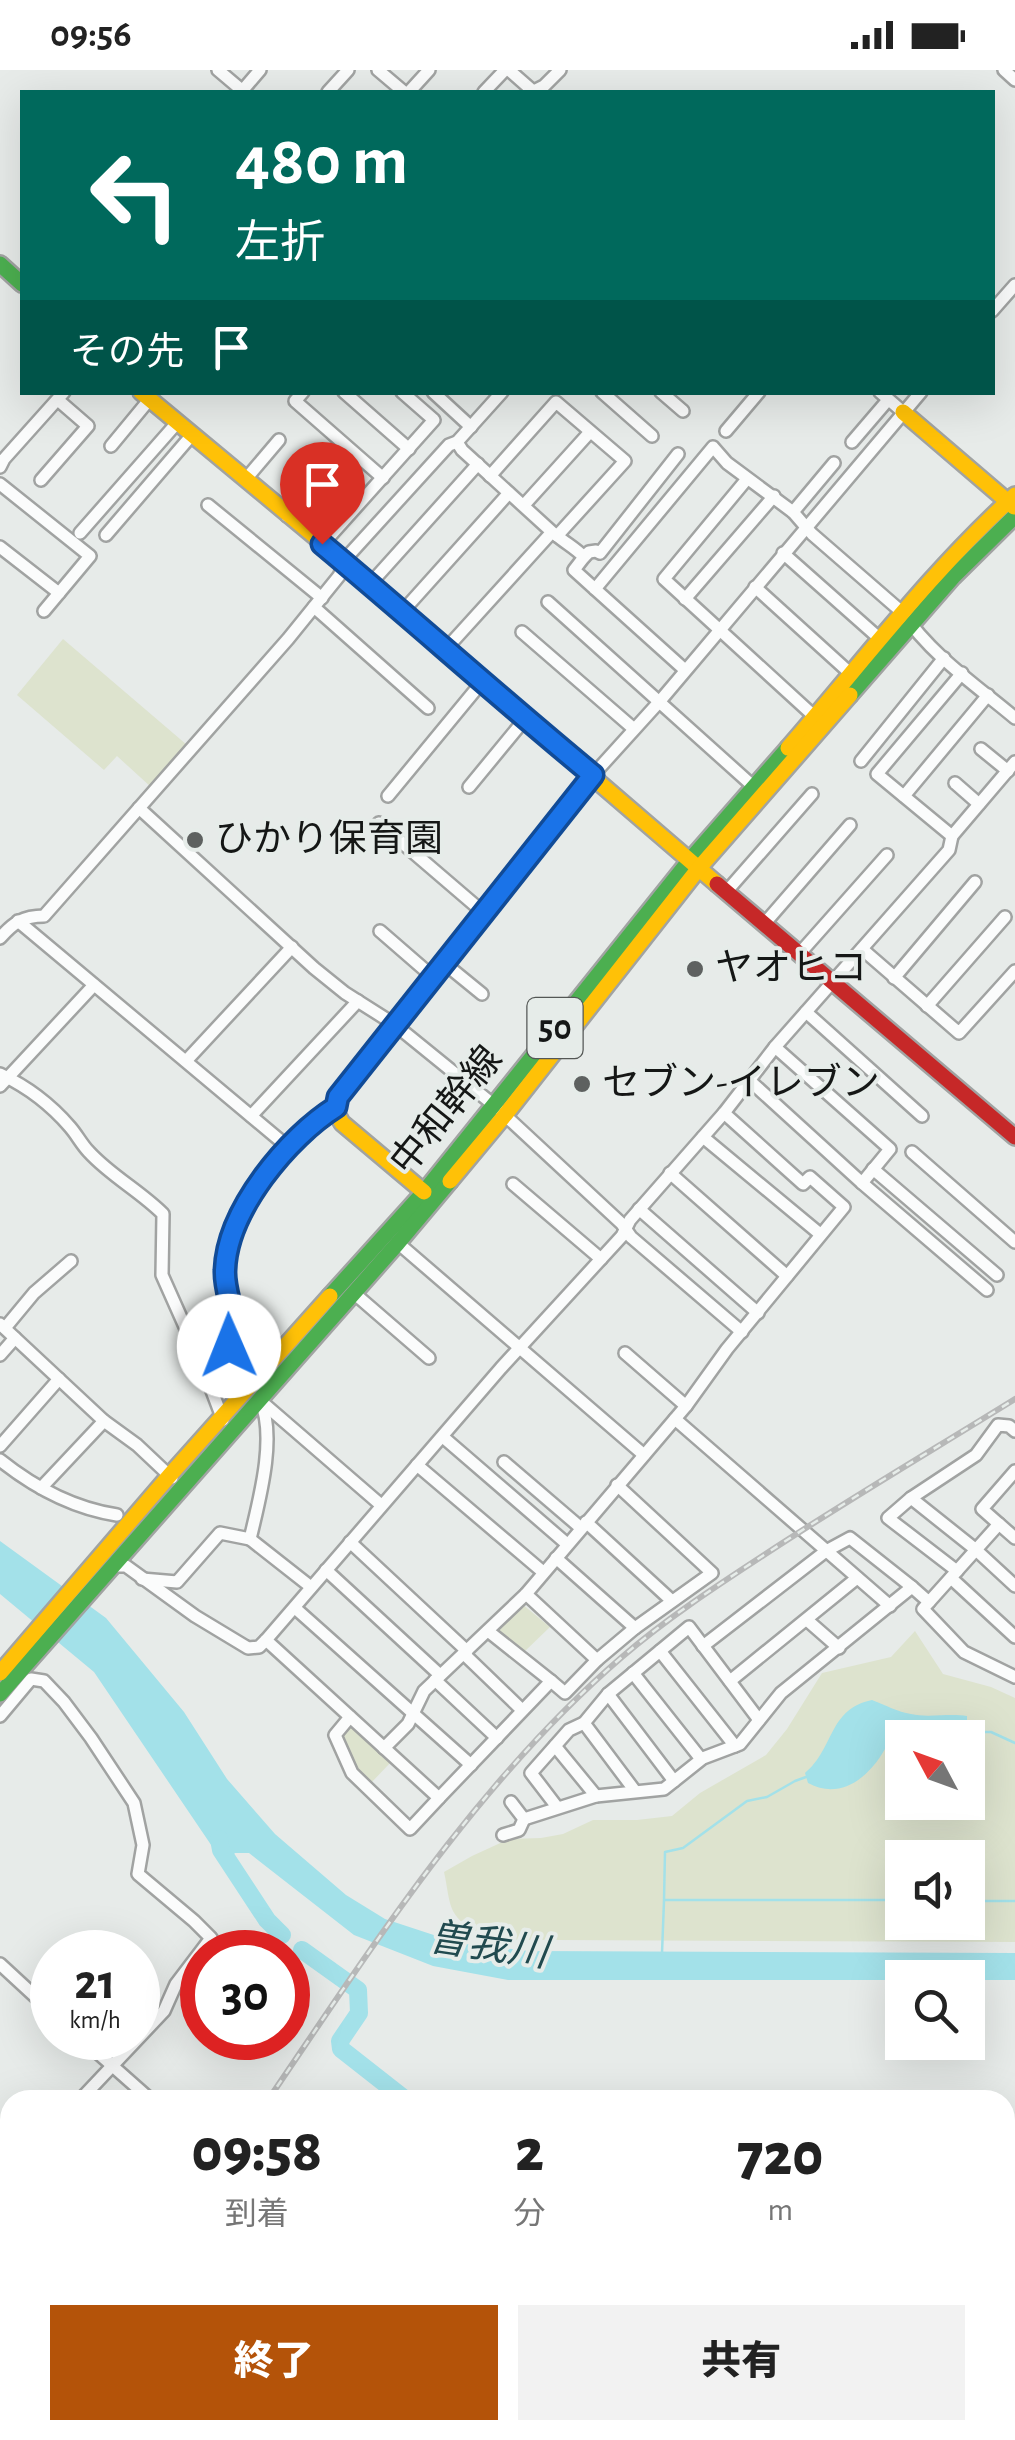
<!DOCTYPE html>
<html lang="ja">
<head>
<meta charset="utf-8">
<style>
  body { margin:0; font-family:"Alegreya Sans","Noto Sans JP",sans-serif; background:#f2f2f2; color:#222; height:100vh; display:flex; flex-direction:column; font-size:38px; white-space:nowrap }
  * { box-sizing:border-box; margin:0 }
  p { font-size:32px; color:#767676 }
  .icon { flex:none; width:55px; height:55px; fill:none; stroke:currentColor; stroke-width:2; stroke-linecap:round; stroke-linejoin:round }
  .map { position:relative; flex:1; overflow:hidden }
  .side { position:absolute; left:0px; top:2020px; width:1015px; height:350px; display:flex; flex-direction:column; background:#fff; border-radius:30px 30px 0 0; box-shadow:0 10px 40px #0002 }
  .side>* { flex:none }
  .hud { position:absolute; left:20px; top:20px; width:975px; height:305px; border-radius:0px; box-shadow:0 10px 40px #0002; background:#00695c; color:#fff; overflow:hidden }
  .needle { width:65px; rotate:311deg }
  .buttons { position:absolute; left:885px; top:1650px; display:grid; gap:20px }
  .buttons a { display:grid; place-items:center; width:100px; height:100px; border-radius:0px; background:#fff; box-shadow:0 10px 40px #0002; font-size:50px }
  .speed { position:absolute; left:30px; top:1860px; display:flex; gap:20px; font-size:50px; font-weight:700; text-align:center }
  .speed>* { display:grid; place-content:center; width:130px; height:130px; border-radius:50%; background:#fff; box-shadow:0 10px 40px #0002; line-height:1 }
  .speed small { font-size:25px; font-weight:400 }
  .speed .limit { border:15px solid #d22; background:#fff; color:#111 }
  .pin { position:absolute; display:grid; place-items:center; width:85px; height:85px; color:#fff; margin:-102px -42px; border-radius:50% 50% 50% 0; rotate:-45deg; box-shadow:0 0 10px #0007 }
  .pin .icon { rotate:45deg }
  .me { position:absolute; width:110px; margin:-55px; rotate:359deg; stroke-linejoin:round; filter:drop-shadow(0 0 8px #0008) }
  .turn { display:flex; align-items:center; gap:35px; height:210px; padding:0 50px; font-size:45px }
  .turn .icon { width:130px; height:130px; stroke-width:2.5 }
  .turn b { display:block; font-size:70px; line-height:85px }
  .then { display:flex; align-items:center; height:95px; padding:0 50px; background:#0003; gap:20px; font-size:38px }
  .eta { display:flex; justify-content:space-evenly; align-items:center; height:170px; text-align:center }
  .eta b { font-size:60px; font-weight:800; line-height:70px }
  .primary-button { display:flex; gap:20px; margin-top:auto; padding:20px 50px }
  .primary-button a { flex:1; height:115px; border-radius:0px; background:#b45309; color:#fff; font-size:40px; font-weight:800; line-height:115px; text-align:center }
  .primary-button a+a { background:#f2f2f2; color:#222 }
  .status { display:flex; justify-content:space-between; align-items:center; height:70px; padding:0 50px; background:#fff; direction:ltr }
  .status svg { height:28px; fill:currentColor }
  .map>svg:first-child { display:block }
  .green { fill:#dde3ce; fill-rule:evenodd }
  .water { fill:#a3e1e9 }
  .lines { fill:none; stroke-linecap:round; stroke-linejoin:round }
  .stream { stroke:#a3e1e9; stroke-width:2.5 }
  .river { stroke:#a3e1e9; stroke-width:18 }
  .street-casing { stroke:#a1a3a2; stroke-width:16 }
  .fast-casing { stroke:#a1a3a2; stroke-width:20 }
  .slow-casing { stroke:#a1a3a2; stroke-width:20 }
  .jam-casing { stroke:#a1a3a2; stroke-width:20 }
  .street { stroke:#fbfcfc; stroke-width:11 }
  .fast { stroke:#4caf50; stroke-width:15 }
  .slow { stroke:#ffc107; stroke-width:15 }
  .jam { stroke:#c62828; stroke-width:15 }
  .rail-casing { stroke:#b7b8b8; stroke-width:6 }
  .rail { stroke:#e6ece9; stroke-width:2.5; stroke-dasharray:8; stroke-linecap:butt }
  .route-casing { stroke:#114b97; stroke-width:25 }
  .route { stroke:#1a73e8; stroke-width:18 }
  .poi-dot { fill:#5e6160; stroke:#e6ece9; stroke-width:4 }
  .labels { text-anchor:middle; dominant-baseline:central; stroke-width:8; stroke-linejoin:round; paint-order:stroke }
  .shield { fill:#e6ece9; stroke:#545755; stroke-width:2.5 }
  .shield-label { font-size:35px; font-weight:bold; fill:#151716 }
  .poi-label { font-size:38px; fill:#151716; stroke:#e6ece9; text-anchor:start }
  .street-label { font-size:38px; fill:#151716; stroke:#e6ece9 }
  .water-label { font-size:40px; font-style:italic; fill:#214a4f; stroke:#e6ece9 }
</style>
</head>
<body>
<div class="status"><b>09:56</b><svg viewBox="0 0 49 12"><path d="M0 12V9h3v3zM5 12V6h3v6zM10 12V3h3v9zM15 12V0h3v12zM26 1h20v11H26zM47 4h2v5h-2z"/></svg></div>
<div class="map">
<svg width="1015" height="2370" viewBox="0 0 1015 2370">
  <rect width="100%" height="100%" fill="#e7ebe9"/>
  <g class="green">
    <polygon points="63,569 187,675 151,717 117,686 104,700 17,625"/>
    <polygon points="522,1534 550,1557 523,1583 494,1561"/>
    <path d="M915 1561 943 1604 991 1617 1015 1628V1872L557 1870C524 1869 473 1876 453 1841 448 1831 447 1814 444 1802L472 1786 509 1769 541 1768 563 1764 593 1750H637L672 1746 700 1723 766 1685 787 1659 822 1603 891 1587ZM902 1668H968V1732H902ZM902 1788H968V1852H902Z"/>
    <polygon points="351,1656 391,1692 369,1715 354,1697 343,1667"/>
  </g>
  <g class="water">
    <polygon points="0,1471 106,1548 184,1642 227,1709 275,1764 346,1825 385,1849 455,1872 529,1881 1015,1883 1015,1910 968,1910 968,1908 902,1908 902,1910 508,1910 433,1896 354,1865 249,1783 235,1783 224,1794 94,1602 0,1524"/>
    <path d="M872 1630C885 1635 898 1642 911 1644 928 1648 949 1643 967 1646V1654L962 1658 959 1667 902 1668V1686L897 1678 885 1679C869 1707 841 1731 808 1713L805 1703C835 1678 828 1639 872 1630Z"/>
  </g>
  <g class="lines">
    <g class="stream">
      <polyline points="962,1658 973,1662 991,1662 1015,1673"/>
      <polyline points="806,1707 795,1711 767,1727 747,1731 683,1778 665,1782 664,1830 902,1830"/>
      <polyline points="968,1831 1015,1831"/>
      <polyline points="662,1883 664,1831"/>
    </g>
    <g class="river">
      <polyline points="219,1769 221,1780 267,1850 282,1865"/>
      <polyline points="302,1880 358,1920 359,1943 340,1971 341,1979 406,2030"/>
    </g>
    <g class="street-casing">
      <g id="street">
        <polyline points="218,0 244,22"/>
        <polyline points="378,0 404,22"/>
        <polyline points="509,0 534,22"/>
        <polyline points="1004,0 1015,10"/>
        <polyline points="242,21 260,0"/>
        <polyline points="328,22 348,0"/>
        <polyline points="409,22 429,0"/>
        <polyline points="484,22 505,0"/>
        <polyline points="532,22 544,16 560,0"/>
        <polyline points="992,241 1015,215"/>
        <polyline points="303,322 295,331 383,408"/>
        <polyline points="344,322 409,379"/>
        <polyline points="433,322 471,357"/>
        <polyline points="602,322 652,366"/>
        <polyline points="661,322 683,341"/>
        <polyline points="880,322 903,342"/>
        <polyline points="726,361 759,322"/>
        <polyline points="852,372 888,330"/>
        <polyline points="111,376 149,330"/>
        <polyline points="0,397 4,389 64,322"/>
        <polyline points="490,406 556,332 625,391 557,466"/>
        <polyline points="747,409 664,509 815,647"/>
        <polyline points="41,410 88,356 58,330"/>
        <polyline points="245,410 279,370"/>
        <polyline points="0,414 90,486 44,541"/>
        <polyline points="208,435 322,528"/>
        <polyline points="524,435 590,362"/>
        <polyline points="793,442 834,393"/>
        <polyline points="287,446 308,420"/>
        <polyline points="80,463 176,354"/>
        <path d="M555 464C565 473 574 477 584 487L574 500 595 519"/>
        <polyline points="106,465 191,366"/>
        <polyline points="323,474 434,350 402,322"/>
        <polyline points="0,477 59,523"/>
        <polyline points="783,483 880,569"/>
        <polyline points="584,487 589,482 596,481 600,483 678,384"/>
        <polyline points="371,513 478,394"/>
        <polyline points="755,517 851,604"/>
        <polyline points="685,529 774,426"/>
        <polyline points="548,532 754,717"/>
        <polyline points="314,537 428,638"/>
        <polyline points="403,541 509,423"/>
        <polyline points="522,562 634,659"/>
        <polyline points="445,580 552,462 462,380 457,372"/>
        <path d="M685 600 595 519 713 377 727 393 793 442 812 464 903 543C931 585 977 616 1015 648"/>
        <polyline points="981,679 1008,701"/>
        <polyline points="861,691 944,588"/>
        <polyline points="593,705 660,631 921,322"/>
        <polyline points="955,713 979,734"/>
        <polyline points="469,717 525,649"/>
        <polyline points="388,726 482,612"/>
        <polyline points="904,726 988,625"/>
        <polyline points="139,738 314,898 345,923 394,954 495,1036 622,1154 631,1167 742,1262"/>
        <polyline points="379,753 484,843"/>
        <polyline points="952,766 1015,692"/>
        <polyline points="727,821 812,724"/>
        <polyline points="18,851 288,1077"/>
        <polyline points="765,853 850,755"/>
        <polyline points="380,861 433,907"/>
        <path d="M0 868C13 853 23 846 44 846L288 569 339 506 348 486 449 375 457 372 502 322"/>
        <polyline points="862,879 959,963 1015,901"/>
        <polyline points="800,883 887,785"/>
        <polyline points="444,893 482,924"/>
        <polyline points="894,908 975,812"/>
        <polyline points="927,936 1005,847"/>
        <polyline points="806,942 922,1046"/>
        <polyline points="775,977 890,1079 862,1113"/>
        <polyline points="186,991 292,877"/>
        <path d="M0 1004C26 1016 51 1035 70 1057 77 1065 82 1075 89 1082 111 1106 140 1121 163 1144L162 1205 203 1297 223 1350"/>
        <polyline points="750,1011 862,1113 987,1220"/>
        <polyline points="0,1016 94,915"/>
        <polyline points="251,1046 358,931"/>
        <polyline points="703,1067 820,1164"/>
        <polyline points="912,1082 1015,1172"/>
        <polyline points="873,1099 997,1205"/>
        <polyline points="670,1103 787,1206"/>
        <polyline points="513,1114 601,1189"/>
        <polyline points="639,1139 758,1243"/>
        <polyline points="398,1173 644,1385"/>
        <polyline points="355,1224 429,1288"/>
        <polyline points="0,1254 104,1351 137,1375 172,1408"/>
        <polyline points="5,1258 34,1223 71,1191"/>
        <polyline points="625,1283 686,1336"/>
        <polyline points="0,1285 15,1268"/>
        <path d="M203 1297C210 1291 222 1285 228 1277 243 1257 222 1218 226 1193 236 1132 284 1070 336 1037"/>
        <path d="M260 1330C277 1366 259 1431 250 1469L311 1517"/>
        <polyline points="263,1333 381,1435"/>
        <polyline points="675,1349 890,1536"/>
        <polyline points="443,1367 567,1474"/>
        <polyline points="0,1376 59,1309"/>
        <path d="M0 1390C35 1418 72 1438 117 1445"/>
        <polyline points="504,1392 581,1458"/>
        <polyline points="417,1395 543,1502"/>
        <polyline points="41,1418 104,1351"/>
        <polyline points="911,1428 975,1479 1015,1516"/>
        <polyline points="586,1452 672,1531"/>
        <polyline points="999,1454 1015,1468"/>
        <polyline points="350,1472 467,1581"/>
        <polyline points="556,1488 635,1558 712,1503 617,1415"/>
        <polyline points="113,1496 126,1496 195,1546 248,1578 259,1577 266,1570 501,1298 622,1166 630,1150 724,1043 775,977 949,780 952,766 877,704 962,603"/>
        <polyline points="326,1500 440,1605"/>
        <polyline points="957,1501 888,1448 911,1428 976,1385 998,1355 1009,1356 1015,1361"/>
        <polyline points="951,1508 1015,1567"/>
        <polyline points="142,1509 177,1512 220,1463 250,1469"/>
        <polyline points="526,1524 597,1590"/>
        <polyline points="929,1532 923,1539 964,1582 1015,1607"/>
        <polyline points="295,1538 471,1695"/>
        <polyline points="807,1550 839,1578"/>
        <polyline points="266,1570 439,1728 551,1611 488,1561"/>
        <polyline points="703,1576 826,1481 850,1468 912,1517"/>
        <polyline points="660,1581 735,1676"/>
        <polyline points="464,1584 522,1640"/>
        <polyline points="633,1603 701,1689"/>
        <polyline points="435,1610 497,1668"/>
        <polyline points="551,1611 565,1623 597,1590 635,1558"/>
        <polyline points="730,1611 857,1508"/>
        <polyline points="608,1624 674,1711"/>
        <polyline points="0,1646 31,1609 44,1611 64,1632 91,1668 134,1733 143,1775 138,1804 194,1851 211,1868 176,1914 164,1941 80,2030"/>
        <polyline points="350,1647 335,1665 352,1703 410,1759 439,1728"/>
        <polyline points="584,1653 635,1721"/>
        <polyline points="555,1676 596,1726"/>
        <polyline points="384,1678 408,1654 424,1621 526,1524 686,1336 727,1279 844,1137 810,1107 803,1114 724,1043"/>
        <polyline points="557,1737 531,1703 569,1660 584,1653 608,1624 689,1557 759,1650"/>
        <polyline points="524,1749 596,1726 664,1719 703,1688 740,1674 781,1623 912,1517 929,1532 999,1454 982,1439 1015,1401"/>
        <polyline points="503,1765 519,1760 524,1749 511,1732"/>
        <polyline points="0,1894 52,1942"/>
        <polyline points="81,1968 151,2030"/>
        <polyline points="0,2115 10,2104"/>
        <polyline points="0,2211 10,2215"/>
        <polyline points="1005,2279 1015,2267"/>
        <polyline points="487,2360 488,2370"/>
        <polyline points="560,2360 570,2370"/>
        <polyline points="8,2370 16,2360"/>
      </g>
    </g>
    <g class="fast-casing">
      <g id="fast">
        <polyline points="0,194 22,214"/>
        <polyline points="850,625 953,507 1015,446"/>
        <polyline points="330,1226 424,1122 690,790 788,678"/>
        <polyline points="0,1624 398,1173 450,1111"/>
      </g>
    </g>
    <g class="slow-casing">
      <g id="slow">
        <polyline points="141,322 371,513 496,624 717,814"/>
        <polyline points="903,342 1014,437"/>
        <path d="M788 678C863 592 931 501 1015 425"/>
        <polyline points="450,1111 505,1045 699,798 850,625"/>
        <polyline points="424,1122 342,1053 337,1044 338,1027 593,705"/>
        <polyline points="0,1603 170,1405 330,1226"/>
      </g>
    </g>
    <g class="jam-casing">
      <polyline id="jam" points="717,814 1015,1067"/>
    </g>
    <use href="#street" class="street"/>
    <use href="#fast" class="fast"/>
    <use href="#slow" class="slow"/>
    <use href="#jam" class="jam"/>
    <g class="rail-casing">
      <g id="rail">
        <path d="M268 2030C374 1874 478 1711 622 1587 666 1549 715 1517 764 1485 846 1431 931 1381 1015 1329"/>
        <polyline points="46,2370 53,2360"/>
      </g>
    </g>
    <use href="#rail" class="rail"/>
  </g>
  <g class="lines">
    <g class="route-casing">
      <path id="route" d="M229 1276C231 1269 234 1261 234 1254 232 1235 224 1218 225 1200 227 1140 288 1067 336 1037L338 1027 593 705C501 629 413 550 322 474"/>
    </g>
    <use href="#route" class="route"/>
  </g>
  <g class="poi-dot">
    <circle cx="195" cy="770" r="10"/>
    <circle cx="695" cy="899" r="10"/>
    <circle cx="582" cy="1014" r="10"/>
  </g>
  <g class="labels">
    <rect class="shield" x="527.5" y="928" width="55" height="60" rx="8"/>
    <g class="shield-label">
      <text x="555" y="958">50</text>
    </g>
    <g class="poi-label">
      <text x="215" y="770">ひかり保育園</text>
      <text x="715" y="899">ヤオヒコ</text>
      <text x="602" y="1014">セブン-イレブン</text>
    </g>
    <g class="street-label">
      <text transform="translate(447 1041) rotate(-51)">中和幹線</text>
    </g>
    <g class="water-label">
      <text transform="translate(488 1876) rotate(8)">曽我川</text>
    </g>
  </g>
</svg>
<div class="buttons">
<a><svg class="needle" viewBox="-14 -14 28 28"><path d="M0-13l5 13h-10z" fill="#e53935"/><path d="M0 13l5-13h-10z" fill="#767676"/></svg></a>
<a><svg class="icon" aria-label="sound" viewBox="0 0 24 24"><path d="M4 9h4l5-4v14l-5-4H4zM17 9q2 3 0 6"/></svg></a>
<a><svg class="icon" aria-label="search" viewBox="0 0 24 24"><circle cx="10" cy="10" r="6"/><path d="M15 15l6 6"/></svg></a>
</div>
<div class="speed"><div>21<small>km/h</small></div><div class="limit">30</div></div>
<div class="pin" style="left:322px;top:474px;background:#d93025"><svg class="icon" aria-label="arrive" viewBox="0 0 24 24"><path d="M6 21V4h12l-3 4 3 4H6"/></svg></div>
<svg class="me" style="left:229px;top:1276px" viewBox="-20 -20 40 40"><circle r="19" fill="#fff"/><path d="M0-13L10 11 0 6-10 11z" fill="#1a73e8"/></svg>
<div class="hud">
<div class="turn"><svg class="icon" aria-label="left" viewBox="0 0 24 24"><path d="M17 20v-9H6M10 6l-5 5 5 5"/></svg><div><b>480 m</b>左折</div></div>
<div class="then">その先<svg class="icon" aria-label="arrive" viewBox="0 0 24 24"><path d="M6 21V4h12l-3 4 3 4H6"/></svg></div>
</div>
<section class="side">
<div class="eta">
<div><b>09:58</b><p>到着</p></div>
<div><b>2</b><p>分</p></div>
<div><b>720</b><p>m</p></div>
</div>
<div class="primary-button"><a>終了</a><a>共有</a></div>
</section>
</div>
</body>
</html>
